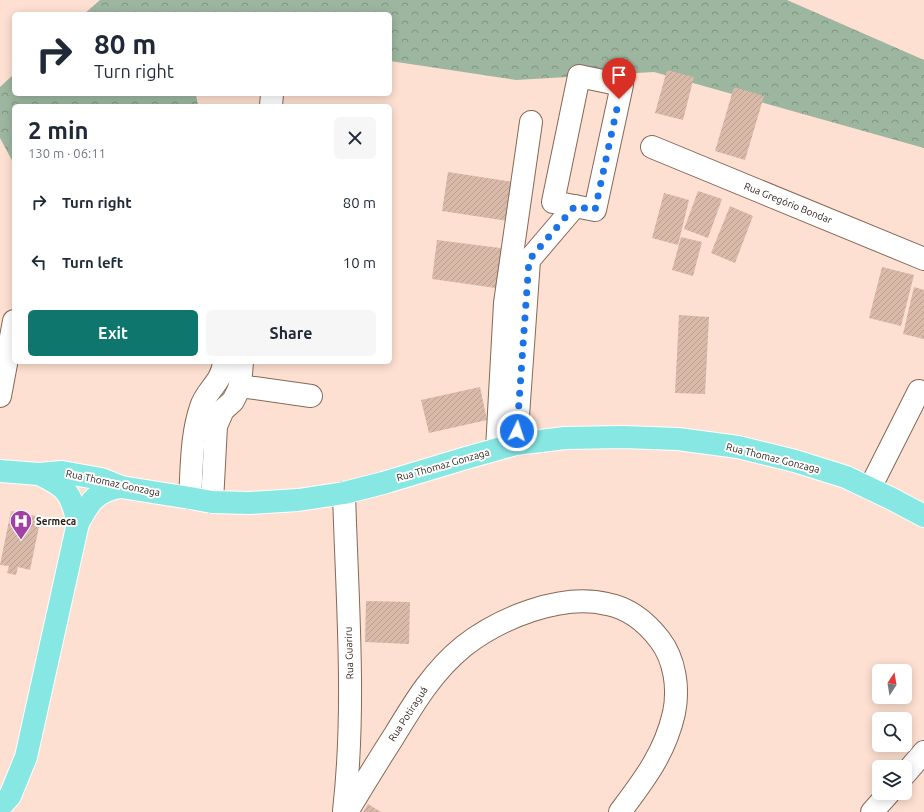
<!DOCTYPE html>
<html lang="en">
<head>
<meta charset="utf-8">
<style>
  body { margin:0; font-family:Ubuntu,sans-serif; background:#f6f6f7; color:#1f2937; height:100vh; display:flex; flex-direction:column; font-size:15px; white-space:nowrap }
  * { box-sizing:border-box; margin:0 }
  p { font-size:13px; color:#747a83 }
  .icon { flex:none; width:22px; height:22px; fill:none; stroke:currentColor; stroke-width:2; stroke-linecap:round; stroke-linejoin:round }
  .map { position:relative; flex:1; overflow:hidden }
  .sheet { position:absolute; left:12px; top:104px; width:380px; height:260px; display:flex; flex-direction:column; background:#fff; border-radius:6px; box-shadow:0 2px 10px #0003 }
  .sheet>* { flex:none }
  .hud { position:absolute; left:12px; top:12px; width:380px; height:84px; border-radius:6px; box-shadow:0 2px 10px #0003; background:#fff; color:#1f2937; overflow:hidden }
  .needle { width:26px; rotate:12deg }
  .tools { position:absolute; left:872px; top:664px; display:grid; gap:8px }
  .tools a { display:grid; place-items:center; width:40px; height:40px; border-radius:6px; background:#fff; box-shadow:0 2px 10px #0003; font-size:20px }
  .pin { position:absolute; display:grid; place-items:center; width:34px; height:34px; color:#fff; margin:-41px -17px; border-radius:50% 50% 50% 0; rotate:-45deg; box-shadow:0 0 4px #0007 }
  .pin .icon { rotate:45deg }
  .me { position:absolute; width:44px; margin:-22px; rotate:4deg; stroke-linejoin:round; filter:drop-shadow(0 0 3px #0008) }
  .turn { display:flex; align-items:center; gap:14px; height:84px; padding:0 16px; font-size:18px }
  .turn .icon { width:52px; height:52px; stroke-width:2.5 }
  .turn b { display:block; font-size:28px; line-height:34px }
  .round { display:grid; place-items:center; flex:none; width:42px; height:42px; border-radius:6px; background:#f6f6f7 }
  .head { display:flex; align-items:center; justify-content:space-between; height:68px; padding:0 16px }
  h1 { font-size:24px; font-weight:600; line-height:30px }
  .cta { display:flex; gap:8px; margin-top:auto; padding:8px 16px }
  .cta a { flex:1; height:46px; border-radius:6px; background:#0f766e; color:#fff; font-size:16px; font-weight:600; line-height:46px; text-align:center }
  .cta a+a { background:#f6f6f7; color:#1f2937 }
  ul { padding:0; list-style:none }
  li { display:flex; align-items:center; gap:12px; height:60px; padding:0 16px }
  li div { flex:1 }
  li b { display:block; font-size:15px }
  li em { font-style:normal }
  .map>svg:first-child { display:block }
  .forest { fill:url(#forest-crowns) }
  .building { fill:url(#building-hatch) }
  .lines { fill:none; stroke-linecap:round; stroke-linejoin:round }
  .minor-casing { stroke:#866856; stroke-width:24 }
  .major-casing { stroke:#fff; stroke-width:24 }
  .minor { stroke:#fff; stroke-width:22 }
  .major { stroke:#87e7e3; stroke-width:22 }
  .route { stroke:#1a73e8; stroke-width:7; stroke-dasharray:0 12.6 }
  .labels { text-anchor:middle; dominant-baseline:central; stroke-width:4; stroke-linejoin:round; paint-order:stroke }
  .street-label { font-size:10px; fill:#291d16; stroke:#fff }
  .poi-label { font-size:10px; font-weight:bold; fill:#291d16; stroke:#fff; text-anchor:start }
</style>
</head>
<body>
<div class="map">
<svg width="924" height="812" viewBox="0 0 924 812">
  <defs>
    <pattern id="forest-crowns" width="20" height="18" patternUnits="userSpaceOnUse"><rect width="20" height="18" fill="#9db69f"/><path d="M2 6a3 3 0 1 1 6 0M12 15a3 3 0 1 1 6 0" fill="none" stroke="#809381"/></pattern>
    <pattern id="building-hatch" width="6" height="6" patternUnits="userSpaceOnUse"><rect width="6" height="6" fill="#d9b9a8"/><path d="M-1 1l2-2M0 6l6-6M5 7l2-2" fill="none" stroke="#ba9f90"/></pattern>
  </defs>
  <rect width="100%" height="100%" fill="#fde0d1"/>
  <g class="forest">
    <polygon points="100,0 787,0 924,60 924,148 654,72 516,80 390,61 390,14 84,14"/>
    <polygon points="14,74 14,94 196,94 198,106 14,106 14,164 0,138 0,87"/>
  </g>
  <g class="building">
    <polygon points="667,70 694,77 683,120 655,113"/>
    <polygon points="734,87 764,96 745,160 715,151"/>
    <polygon points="448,172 514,182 508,221 442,211"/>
    <polygon points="698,191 722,199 708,238 684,229"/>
    <polygon points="664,193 689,200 678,245 652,238"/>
    <polygon points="730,206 753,216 735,263 711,253"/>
    <polygon points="681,237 702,242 693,276 672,270"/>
    <polygon points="437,240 508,249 503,289 432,279"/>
    <polygon points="882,267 914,275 901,326 869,318"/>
    <polygon points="914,287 924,290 924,339 903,334"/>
    <polygon points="679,315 709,317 705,394 675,393"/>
    <polygon points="480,387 487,420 429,433 421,400"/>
    <polygon points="11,511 41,517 30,570 18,567 16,575 7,573 9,566 0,565"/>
    <polygon points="366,601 410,602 409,644 365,642"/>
    <polygon points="368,804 381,812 363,812"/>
  </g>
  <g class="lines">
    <g class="minor-casing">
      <g id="minor">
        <polygon points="579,76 622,85 595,210 553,202"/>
        <polyline points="271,106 272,94"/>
        <polyline points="652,147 924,259"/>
        <polyline points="240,386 311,396"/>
        <polyline points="0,396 14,321"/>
        <polyline points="516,444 529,260 575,206"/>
        <polyline points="497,449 505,303 531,122"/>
        <polyline points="870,488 919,391"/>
        <path d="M344 493C347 599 356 705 344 811"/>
        <path d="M190 498C192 469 191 436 201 407 206 390 222 383 224 362"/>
        <polyline points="212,502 216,426 223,410 233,401 237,393 240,386 242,362"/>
        <polyline points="905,774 924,752"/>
        <path d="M347 812C362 787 378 761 394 736 414 703 433 671 464 646 500 618 561 593 607 604 629 608 647 623 660 640 675 660 679 688 674 713 665 753 644 780 620 812"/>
        <polyline points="872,812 889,793"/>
      </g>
    </g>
    <g class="major-casing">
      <g id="major">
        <polyline points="0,471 39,474 62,472 101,479 121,487 190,498 212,502 250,503 298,500 344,493 383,483 466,458 516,444 565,438 623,437 678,439 738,447 795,461 846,477 892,499 924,516"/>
        <path d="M39 474C67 487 71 493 78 523"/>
        <path d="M0 807 10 796 26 757 78 523C90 501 96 491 121 487"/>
      </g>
    </g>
    <use href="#minor" class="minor"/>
    <use href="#major" class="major"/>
  </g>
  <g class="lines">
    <polyline class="route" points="517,431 529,260 575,206 595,210 619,99"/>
  </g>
  <defs>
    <g id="hospital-pin" transform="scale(1.15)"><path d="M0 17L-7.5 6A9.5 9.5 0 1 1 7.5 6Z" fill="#a340a6" stroke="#fff"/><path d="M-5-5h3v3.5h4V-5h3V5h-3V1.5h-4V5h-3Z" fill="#fff"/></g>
  </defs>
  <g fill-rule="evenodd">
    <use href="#hospital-pin" x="21" y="521"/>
  </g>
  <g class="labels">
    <g class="street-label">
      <text transform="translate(788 203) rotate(22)">Rua Gregório Bondar</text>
      <text transform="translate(773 458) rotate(14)">Rua Thomaz Gonzaga</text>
      <text transform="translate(443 465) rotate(-16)">Rua Thomaz Gonzaga</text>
      <text transform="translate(113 483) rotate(12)">Rua Thomaz Gonzaga</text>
      <text transform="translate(349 653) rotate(-92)">Rua Guariru</text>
      <text transform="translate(408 714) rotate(-57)">Rua Potiraguá</text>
    </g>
    <g class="poi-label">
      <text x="36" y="521">Sermeca</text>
    </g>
  </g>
</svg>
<div class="tools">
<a><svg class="needle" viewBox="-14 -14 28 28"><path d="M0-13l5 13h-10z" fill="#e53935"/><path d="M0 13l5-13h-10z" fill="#747a83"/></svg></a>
<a><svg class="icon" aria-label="search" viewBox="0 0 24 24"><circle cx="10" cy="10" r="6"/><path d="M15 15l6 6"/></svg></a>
<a><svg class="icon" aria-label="layers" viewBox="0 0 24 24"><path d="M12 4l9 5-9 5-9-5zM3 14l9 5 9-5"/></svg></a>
</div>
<div class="pin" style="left:619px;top:99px;background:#d93025"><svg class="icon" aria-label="arrive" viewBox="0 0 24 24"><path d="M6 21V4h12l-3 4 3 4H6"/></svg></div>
<svg class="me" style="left:517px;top:431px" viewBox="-20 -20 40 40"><circle r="17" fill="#1a73e8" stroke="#fff" stroke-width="3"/><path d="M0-11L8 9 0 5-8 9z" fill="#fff"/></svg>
<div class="hud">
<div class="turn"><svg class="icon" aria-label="right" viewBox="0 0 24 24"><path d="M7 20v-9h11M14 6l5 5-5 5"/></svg><div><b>80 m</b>Turn right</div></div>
</div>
<section class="sheet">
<div class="head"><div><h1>2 min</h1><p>130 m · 06:11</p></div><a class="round"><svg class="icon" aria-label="close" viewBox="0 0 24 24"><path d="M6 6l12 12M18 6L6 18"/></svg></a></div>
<ul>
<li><svg class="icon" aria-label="right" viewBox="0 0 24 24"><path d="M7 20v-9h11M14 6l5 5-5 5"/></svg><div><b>Turn right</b></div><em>80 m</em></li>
<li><svg class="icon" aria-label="left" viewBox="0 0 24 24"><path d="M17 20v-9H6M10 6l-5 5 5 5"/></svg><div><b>Turn left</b></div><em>10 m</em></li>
</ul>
<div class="cta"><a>Exit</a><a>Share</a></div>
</section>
</div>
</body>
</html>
